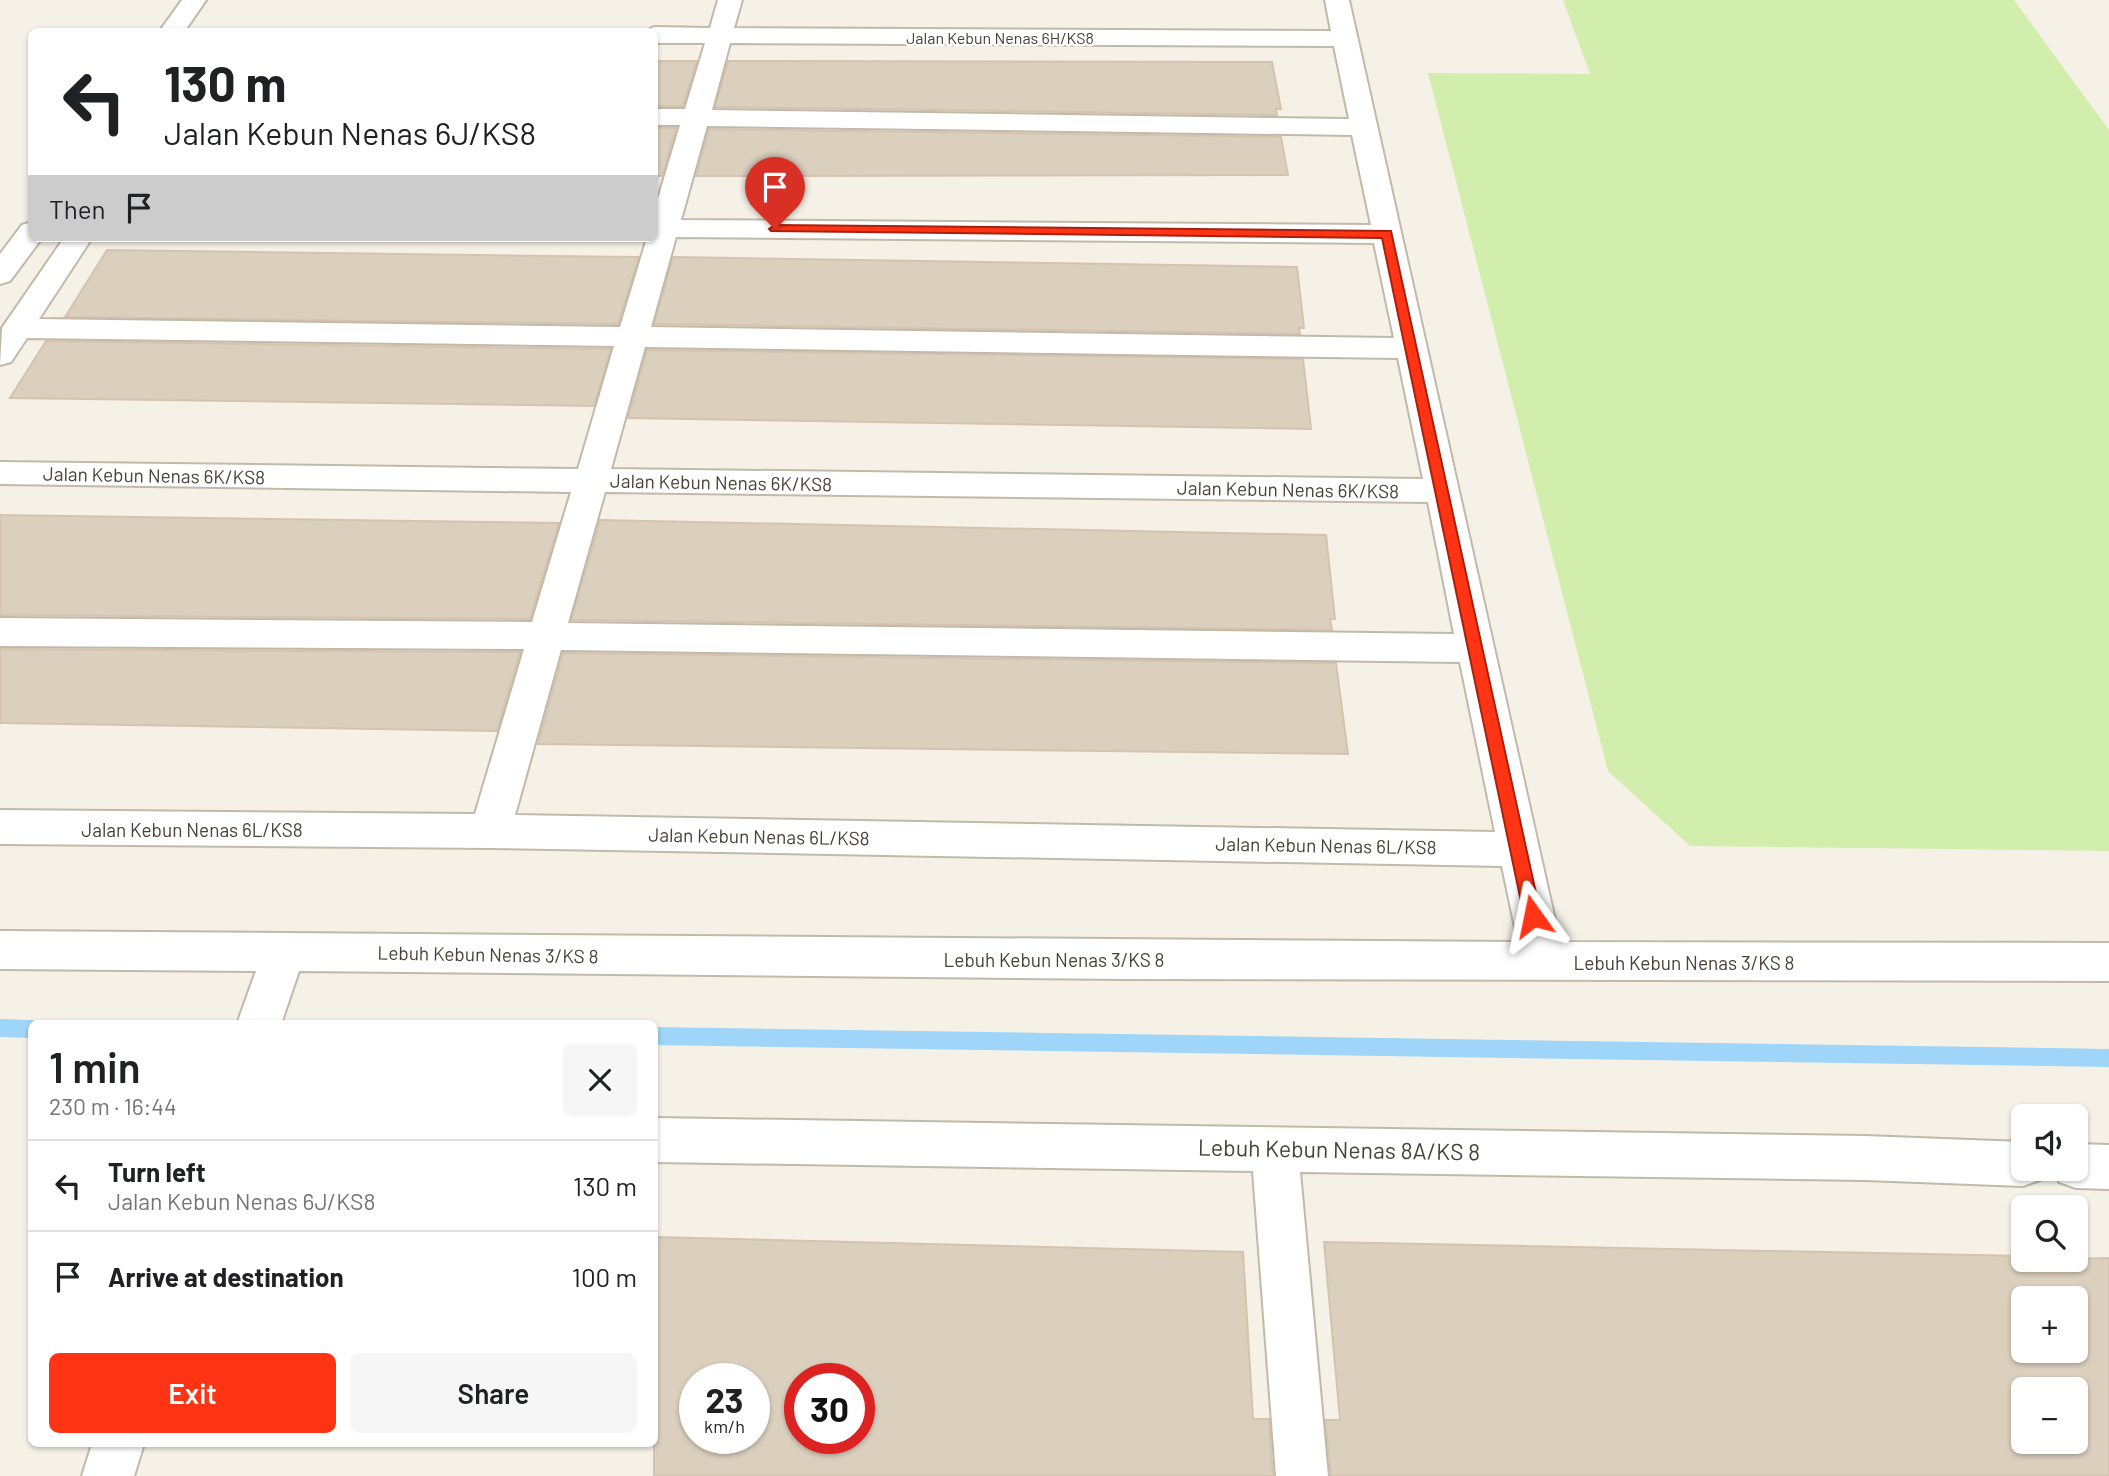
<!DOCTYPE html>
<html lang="en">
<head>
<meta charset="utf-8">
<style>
  body { margin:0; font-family:Barlow,sans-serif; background:#f6f6f6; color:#202124; height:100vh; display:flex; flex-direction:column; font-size:26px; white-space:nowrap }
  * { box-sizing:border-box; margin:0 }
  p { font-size:23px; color:#757577 }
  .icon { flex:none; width:38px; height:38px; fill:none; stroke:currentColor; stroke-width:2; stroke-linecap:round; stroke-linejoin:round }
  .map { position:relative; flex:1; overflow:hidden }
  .side { position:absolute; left:28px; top:1020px; width:630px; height:427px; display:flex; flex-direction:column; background:#fff; border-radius:10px; box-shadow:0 2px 5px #0004 }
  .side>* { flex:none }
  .guide { position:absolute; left:28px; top:28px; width:630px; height:214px; border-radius:10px; box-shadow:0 2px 5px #0004; background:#fff; color:#202124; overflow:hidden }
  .controls { position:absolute; left:2011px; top:1104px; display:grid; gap:14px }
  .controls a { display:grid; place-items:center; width:77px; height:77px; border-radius:10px; background:#fff; box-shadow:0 2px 5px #0004; font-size:35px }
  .speed { position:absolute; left:679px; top:1363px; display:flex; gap:14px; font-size:35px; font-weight:700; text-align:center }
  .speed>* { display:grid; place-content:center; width:91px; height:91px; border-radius:50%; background:#fff; box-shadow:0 2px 5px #0004; line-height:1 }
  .speed small { font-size:18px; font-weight:400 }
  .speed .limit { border:10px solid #d22; background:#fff; color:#111 }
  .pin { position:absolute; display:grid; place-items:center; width:60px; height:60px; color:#fff; margin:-72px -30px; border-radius:50% 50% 50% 0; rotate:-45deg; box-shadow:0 0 7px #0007 }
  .pin .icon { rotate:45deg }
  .me { position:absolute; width:77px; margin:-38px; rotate:348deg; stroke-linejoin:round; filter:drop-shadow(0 0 5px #0008) }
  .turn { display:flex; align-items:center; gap:24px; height:147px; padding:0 21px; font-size:32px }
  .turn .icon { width:91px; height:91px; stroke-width:2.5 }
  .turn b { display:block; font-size:49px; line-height:60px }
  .then { display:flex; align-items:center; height:66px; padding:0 21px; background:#0003; gap:14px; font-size:26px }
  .round { display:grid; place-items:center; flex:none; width:74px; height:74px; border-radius:10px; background:#f6f6f6 }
  .head { display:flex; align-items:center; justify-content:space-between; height:119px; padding:0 21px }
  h1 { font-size:42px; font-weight:600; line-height:52px }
  .primary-button { display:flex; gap:14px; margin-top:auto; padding:14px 21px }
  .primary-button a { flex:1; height:80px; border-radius:10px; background:#ff3415; color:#fff; font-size:28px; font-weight:600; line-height:80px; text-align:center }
  .primary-button a+a { background:#f6f6f6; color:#202124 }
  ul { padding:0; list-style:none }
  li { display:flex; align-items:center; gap:21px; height:91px; padding:0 21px; border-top:2px solid #e0e0e0 }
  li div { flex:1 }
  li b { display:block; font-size:26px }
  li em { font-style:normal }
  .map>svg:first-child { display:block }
  .green { fill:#d1eeac }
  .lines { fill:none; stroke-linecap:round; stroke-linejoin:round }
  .stream { fill:#9ed5f8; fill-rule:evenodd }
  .building { fill:#dbcfbe; stroke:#d4c4ae; stroke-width:2; fill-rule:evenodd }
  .minor-casing { stroke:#c2b9a9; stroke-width:4 }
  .minor { fill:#fff; fill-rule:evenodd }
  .route { fill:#ff3415; stroke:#a6220e; stroke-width:2 }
  .labels { text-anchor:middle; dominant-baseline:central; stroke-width:5; stroke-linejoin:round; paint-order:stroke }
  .far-street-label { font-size:16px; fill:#494135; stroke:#fff }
  .street-label { font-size:19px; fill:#494135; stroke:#fff }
  .near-street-label { font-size:23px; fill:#494135; stroke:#fff }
</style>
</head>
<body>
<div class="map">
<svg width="2109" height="1476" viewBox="0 0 2109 1476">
  <rect width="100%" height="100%" fill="#f5f1e7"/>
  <polygon class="green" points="1563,0 2014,0 2109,130 2109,851 1690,846 1608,771 1428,73 1590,74"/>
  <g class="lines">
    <g class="stream">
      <polygon points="0,1019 32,1020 40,1024 32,1024 32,1038 0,1037"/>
      <polygon points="654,1027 2109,1049 2109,1067 654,1045"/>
    </g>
  </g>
  <g class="building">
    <polygon points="654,61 697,61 683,106 654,106"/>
    <polygon points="728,61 1272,62 1281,109 1276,109 1277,115 715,107"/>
    <polygon points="654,128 676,128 662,176 654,176"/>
    <polygon points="709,129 1281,137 1288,175 696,176"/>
    <polygon points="107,250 547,256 639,257 618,324 65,317"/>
    <polygon points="673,257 1297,267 1304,328 1299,328 1300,334 654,324"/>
    <polygon points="46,341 611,349 594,406 10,398"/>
    <polygon points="647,350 1303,359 1311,429 628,418"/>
    <polygon points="0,515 488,522 559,523 530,619 0,615"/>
    <polygon points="600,520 1326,535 1335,619 1330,619 1332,630 571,620"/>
    <polygon points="0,649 520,652 497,731 0,723"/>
    <polygon points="563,653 1336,663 1348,754 538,744"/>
    <path d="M654 1237 1243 1252 1253 1419H1269L1273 1476H654ZM695 1379H754V1438H695ZM800 1379H859V1438H800Z"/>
    <path d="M1324 1242 2023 1256V1260L2109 1258V1476H1331L1325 1420H1340ZM2023 1298H2076V1351H2023ZM2023 1390H2076V1442H2023Z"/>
  </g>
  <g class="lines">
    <g class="minor-casing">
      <g id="minor">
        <polygon points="182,0 206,0 184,32 159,32"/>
        <path d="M718 0H742L734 28 1331 31 1325 0H1349L1560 942 2109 943V981L1123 979 299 971 281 1024H237L256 971 0 969V931L1518 942 1502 866 490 848 0 844V810L475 814 524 649 0 646V618L532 622 571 492 0 484V462L578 469 614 346 27 338 11 362 0 365 2 328 64 238H92L39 319 620 327 647 238H654V212L680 125H654V109H685L705 43H654V32H644L654 27 710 28ZM730 43 1334 46 1349 119 712 110ZM707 126 1352 135 1371 225 681 220ZM676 237 1374 243 1394 338 651 327ZM645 347 1398 358 1423 479 611 469ZM605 492 1428 502 1454 634 568 623ZM561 650 1460 662 1495 832 515 815Z"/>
        <polygon points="32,222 32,238 42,238 10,281 0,284 0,254 22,225"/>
        <polygon points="654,1118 1865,1136 2023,1142 2023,1169 2044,1169 2040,1180 2023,1186 1865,1180 1300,1172 1328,1476 1276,1476 1253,1171 654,1162"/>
        <polygon points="2076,1144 2109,1145 2109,1189 2076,1188 2059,1182 2054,1169 2076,1169"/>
        <polygon points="92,1444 144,1444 134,1476 82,1476"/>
      </g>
    </g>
    <use href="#minor" class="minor"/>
  </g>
  <polygon class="route" points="775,225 1391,231 1541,916 1539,922 1533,924 1527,922 1524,916 1382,238 771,231 769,229"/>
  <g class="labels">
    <g class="far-street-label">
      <text x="1000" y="37">Jalan Kebun Nenas 6H/KS8</text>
    </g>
    <g class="street-label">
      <text transform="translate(154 475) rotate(1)">Jalan Kebun Nenas 6K/KS8</text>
      <text transform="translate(721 482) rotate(1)">Jalan Kebun Nenas 6K/KS8</text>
      <text transform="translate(1288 489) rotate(1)">Jalan Kebun Nenas 6K/KS8</text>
      <text x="192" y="829">Jalan Kebun Nenas 6L/KS8</text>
      <text transform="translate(759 836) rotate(1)">Jalan Kebun Nenas 6L/KS8</text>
      <text transform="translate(1326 845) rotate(1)">Jalan Kebun Nenas 6L/KS8</text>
      <text transform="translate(488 954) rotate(1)">Lebuh Kebun Nenas 3/KS 8</text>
      <text x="1054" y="959">Lebuh Kebun Nenas 3/KS 8</text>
      <text x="1684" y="962">Lebuh Kebun Nenas 3/KS 8</text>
    </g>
    <g class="near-street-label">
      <text transform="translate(1339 1149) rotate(1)">Lebuh Kebun Nenas 8A/KS 8</text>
    </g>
  </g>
</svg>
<div class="controls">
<a><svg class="icon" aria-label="sound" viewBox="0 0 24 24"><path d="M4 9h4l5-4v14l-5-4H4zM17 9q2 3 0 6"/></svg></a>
<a><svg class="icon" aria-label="search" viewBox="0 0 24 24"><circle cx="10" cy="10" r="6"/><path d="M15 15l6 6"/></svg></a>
<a>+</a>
<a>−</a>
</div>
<div class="speed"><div>23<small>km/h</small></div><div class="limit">30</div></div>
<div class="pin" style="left:775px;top:229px;background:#d93025"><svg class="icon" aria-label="arrive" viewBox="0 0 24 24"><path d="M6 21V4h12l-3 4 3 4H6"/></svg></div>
<svg class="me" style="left:1533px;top:916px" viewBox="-20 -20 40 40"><path d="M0-17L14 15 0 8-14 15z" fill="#ff3415" stroke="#fff" stroke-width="4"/></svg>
<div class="guide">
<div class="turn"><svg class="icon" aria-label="left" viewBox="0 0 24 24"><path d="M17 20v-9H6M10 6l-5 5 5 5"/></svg><div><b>130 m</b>Jalan Kebun Nenas 6J/KS8</div></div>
<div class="then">Then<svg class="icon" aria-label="arrive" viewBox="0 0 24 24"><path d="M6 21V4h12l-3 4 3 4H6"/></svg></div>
</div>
<section class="side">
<div class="head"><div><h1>1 min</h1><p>230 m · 16:44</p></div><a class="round"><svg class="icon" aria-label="close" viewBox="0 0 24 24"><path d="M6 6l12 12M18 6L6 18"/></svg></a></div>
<ul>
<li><svg class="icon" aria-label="left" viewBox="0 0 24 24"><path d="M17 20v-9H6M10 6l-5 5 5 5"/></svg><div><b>Turn left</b><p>Jalan Kebun Nenas 6J/KS8</p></div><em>130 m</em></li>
<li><svg class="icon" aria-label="arrive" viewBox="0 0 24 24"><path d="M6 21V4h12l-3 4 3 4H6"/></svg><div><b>Arrive at destination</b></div><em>100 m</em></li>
</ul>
<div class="primary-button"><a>Exit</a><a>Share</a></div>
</section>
</div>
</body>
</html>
